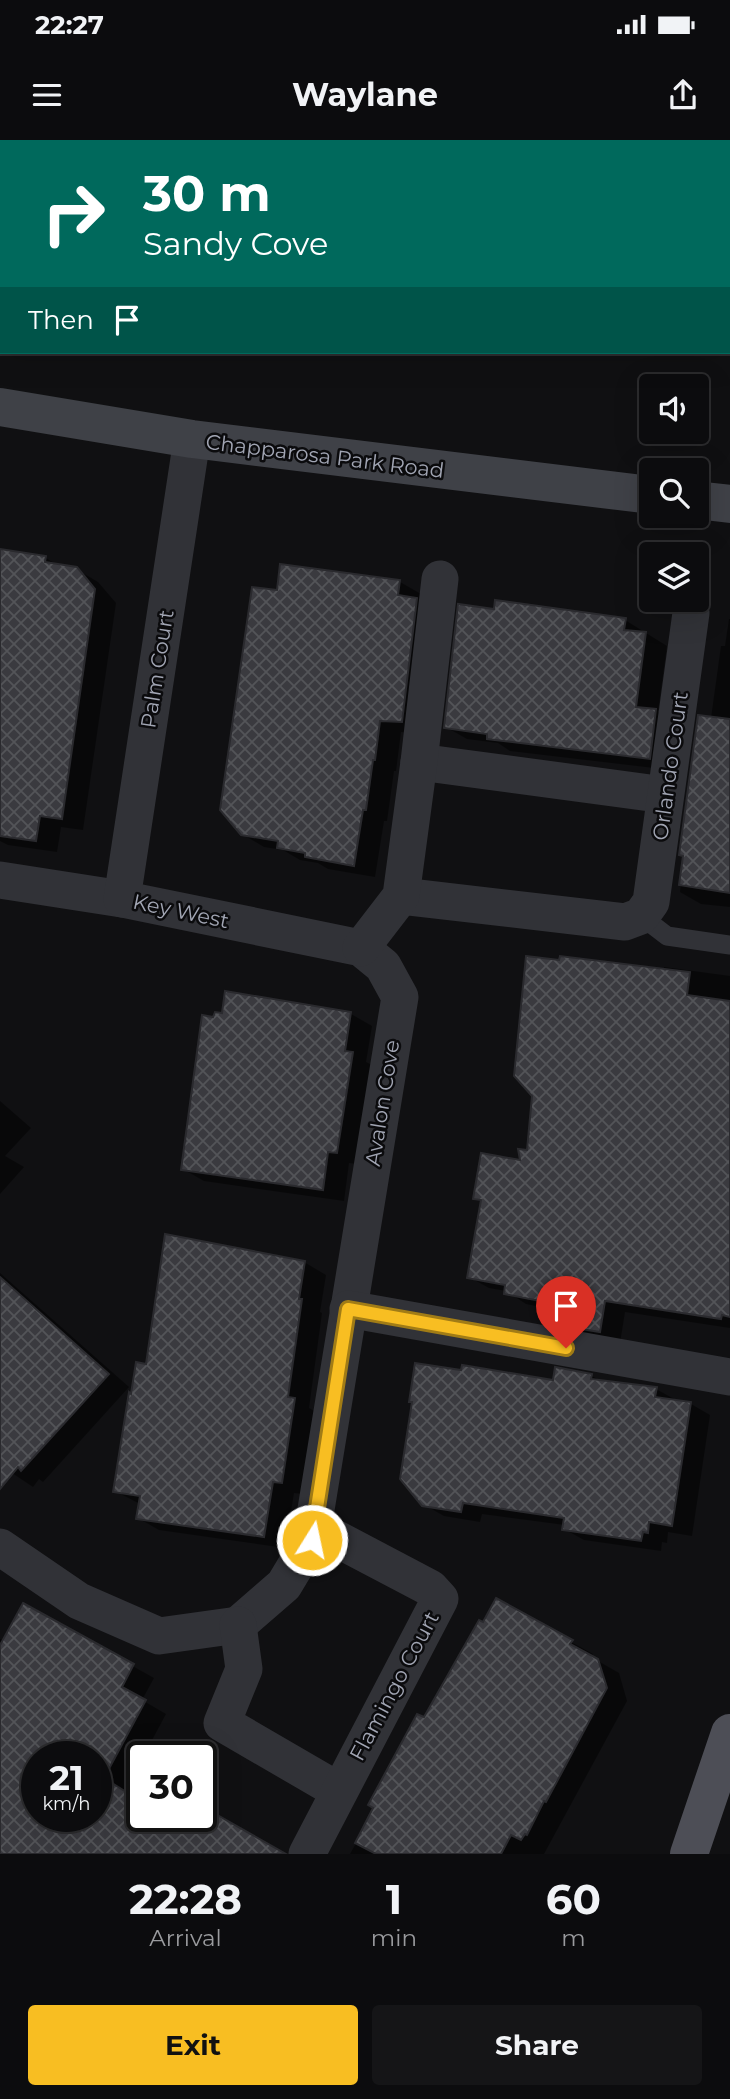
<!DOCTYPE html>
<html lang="en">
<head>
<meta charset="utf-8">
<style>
  body { margin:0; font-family:Montserrat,sans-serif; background:#151517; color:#f1f3f6; height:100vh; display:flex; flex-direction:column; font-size:26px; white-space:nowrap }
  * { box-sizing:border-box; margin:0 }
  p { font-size:23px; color:#9a9b9e }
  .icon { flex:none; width:38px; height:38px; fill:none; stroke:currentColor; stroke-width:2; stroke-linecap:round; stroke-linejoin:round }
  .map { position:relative; height:1714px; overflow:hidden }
  .panel { display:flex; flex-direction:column; background:#0c0c0e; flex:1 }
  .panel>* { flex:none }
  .top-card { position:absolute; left:0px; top:0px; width:732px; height:214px; box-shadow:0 7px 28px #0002,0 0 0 2px #2c2c2e; background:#00695c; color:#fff; overflow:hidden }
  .buttons { position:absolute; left:639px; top:234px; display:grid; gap:14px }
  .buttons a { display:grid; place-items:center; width:70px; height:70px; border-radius:7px; background:#0c0c0e; box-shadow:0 7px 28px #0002,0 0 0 2px #2c2c2e; font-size:35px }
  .speed { position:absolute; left:21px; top:1601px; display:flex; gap:14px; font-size:35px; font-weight:700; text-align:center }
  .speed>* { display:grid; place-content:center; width:91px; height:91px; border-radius:50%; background:#0c0c0e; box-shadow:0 7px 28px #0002,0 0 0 2px #2c2c2e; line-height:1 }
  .speed small { font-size:18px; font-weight:400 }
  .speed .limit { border:4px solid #111; border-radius:10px; background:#fff; color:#111 }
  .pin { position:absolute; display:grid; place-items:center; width:60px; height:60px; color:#fff; margin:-72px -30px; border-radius:50% 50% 50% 0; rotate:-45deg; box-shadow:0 0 7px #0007 }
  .pin .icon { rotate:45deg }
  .me { position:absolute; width:77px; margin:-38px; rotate:10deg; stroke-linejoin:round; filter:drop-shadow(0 0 5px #0008) }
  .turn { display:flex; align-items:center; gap:24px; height:147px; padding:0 28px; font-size:32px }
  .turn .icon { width:91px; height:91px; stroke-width:2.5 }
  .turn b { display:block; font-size:49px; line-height:60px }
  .then { display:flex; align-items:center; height:66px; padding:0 28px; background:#0003; gap:14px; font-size:26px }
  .eta { display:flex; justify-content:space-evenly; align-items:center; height:119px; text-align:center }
  .eta b { font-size:42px; font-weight:700; line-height:49px }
  .action { display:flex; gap:14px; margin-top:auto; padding:14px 28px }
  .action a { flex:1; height:80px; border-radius:7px; background:#f8be22; color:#111; font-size:28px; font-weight:700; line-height:80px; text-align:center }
  .action a+a { background:#151517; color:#f1f3f6 }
  .status { display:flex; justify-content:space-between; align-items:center; height:49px; padding:0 35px; background:#0c0c0e; direction:ltr }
  .status svg { height:19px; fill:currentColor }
  header { display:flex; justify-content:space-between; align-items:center; height:91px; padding:0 28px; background:#0c0c0e; font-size:32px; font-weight:700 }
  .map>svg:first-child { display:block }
  .shadow { fill:#0007; fill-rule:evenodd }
  .building { fill:url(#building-cross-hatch); stroke:#2a2a2e; stroke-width:2; fill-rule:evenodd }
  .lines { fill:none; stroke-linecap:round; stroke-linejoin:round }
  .lane { stroke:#313237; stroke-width:19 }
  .street { stroke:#313237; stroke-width:37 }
  .secondary { stroke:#3f4147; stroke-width:38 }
  .primary { stroke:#4d4e56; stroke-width:38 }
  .route-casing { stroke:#a17c16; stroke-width:18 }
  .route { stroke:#f8be22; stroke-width:12 }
  .labels { text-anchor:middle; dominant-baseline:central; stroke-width:5; stroke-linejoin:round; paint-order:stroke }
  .street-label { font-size:21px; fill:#a1a5b3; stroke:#0b0b0d }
</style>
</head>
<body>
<div class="status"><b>22:27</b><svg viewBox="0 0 49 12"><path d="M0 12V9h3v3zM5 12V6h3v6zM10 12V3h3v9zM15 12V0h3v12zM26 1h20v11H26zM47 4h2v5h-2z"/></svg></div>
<header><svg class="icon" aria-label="menu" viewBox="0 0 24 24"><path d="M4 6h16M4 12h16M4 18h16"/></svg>Waylane<svg class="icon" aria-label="share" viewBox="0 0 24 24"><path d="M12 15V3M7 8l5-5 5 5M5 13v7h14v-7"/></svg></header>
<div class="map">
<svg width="730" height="1714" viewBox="0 0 730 1714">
  <defs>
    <pattern id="building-cross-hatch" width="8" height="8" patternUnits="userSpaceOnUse" patternTransform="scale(1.75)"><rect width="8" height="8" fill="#3a3a3f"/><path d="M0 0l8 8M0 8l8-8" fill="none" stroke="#535458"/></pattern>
  </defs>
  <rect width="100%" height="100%" fill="#101012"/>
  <g class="shadow">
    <polygon points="0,0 182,0 180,2 2,2 2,14 0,13"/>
    <polygon points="201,0 324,0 323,2 202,2"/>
    <polygon points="404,0 730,0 730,178 730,2 403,2"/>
    <polygon points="0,411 46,418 60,427 76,429 98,442 116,463 83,690 61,687 57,712 8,705 0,701"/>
    <polygon points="400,442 421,454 423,594 401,592 396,631 394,631 387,681 384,681 375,737 328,729 318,723 300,720 283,710 264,707 242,694 279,452"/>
    <polygon points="495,471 625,480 667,506 658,572 677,583 671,630 510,611 498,603 467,599 446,587"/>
    <polygon points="729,479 730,479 730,767 701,764 680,752 684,716 711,578 721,506 725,506"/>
    <polygon points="664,827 730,836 730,1188 625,1172 620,1203 585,1197 564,1185 566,1172 526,1164 506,1151 489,1148 469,1137 482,1062 475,1058 522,1022 664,830"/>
    <polygon points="351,874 372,886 366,922 374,926 358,1024 349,1023 344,1061 204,1041 183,1029"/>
    <polygon points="0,961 31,988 5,1016 24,1027 0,1054"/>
    <polygon points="304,1122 326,1135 320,1172 322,1173 309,1268 316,1272 303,1354 294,1353 285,1408 159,1390 138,1378 140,1364 115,1351"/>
    <polygon points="0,1133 129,1247 43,1342 39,1339 33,1347 0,1325"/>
    <polygon points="556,1229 592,1236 604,1243 656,1249 676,1260 675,1262 691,1264 710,1275 692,1396 668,1392 667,1403 662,1402 661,1411 584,1400 564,1389 565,1385 482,1374 480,1382 444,1376 423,1364 554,1242"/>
    <polygon points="496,1461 593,1514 591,1517 619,1533 627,1561 544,1714 350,1714 425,1579"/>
    <path d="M23 1465 154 1538 142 1560 166 1574 136 1630 142 1634V1676H201V1668L280 1714H0V1499L4 1501ZM37 1617H96V1676H37Z"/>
  </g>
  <g class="building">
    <polygon points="0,409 46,416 45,422 77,427 95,449 62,679 40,676 36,701 0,696"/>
    <polygon points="280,424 400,440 398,455 417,458 402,582 380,581 375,620 373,620 366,670 363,670 354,726 305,717 305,713 277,708 278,701 241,695 220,670 252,447 277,450"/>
    <polygon points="495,460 626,478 624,490 646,492 636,567 656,569 650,619 487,599 487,594 444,588 458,464 494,469"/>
    <polygon points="698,575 730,579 730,753 679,745 683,716 679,715"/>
    <polygon points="526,816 559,820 560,816 690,832 687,855 730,861 730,1177 722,1175 721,1179 605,1161 600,1192 562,1186 566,1166 504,1154 505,1145 467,1138 481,1060 473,1059 481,1013 520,1020 518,1009 527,1010 532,956 514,936"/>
    <polygon points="225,851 351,872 345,911 353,912 337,1013 328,1012 323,1050 181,1030 202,875 213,877 215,872 222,873"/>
    <polygon points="165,1094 305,1121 299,1159 302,1159 288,1257 295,1258 282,1343 273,1342 264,1397 136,1379 140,1356 113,1352 129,1252 131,1254 136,1222 146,1224"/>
    <polygon points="0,1137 109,1234 21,1331 18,1327 0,1349"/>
    <polygon points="415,1223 461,1230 462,1225 553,1240 555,1227 592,1234 591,1239 657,1247 655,1257 691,1262 672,1386 649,1382 648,1393 643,1392 641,1401 562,1390 564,1378 463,1363 461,1372 422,1366 400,1339 412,1262 409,1262"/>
    <polygon points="496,1458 573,1500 570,1504 598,1519 607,1548 546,1662 544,1661 527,1695 525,1694 521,1700 511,1695 501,1714 376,1714 355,1703 373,1668 368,1665 417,1574 424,1577 479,1480 483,1482"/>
    <path d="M23 1463 134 1524 122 1547 146 1560 104 1638 142 1662V1676H219L286 1714H0V1505ZM37 1617H96V1676H37Z"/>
  </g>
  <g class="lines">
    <polyline class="lane" points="641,776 667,796 730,805"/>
    <g class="street">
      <polyline points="179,2 179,0"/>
      <polyline points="419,622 665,655"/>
      <polyline points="0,740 122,759 361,808 383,826 400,857 311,1400 284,1445 238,1485"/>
      <polyline points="401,756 625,782 641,776 651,762 691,473"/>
      <polyline points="122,759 192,299"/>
      <polyline points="361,808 401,756 419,622 440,439"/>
      <polyline points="348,1169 730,1237"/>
      <polyline points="0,1407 79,1461 159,1496 238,1485"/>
      <polyline points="238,1485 244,1529 222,1583 339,1651"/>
      <polyline points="307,1714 440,1459 430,1448 314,1387"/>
    </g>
    <g class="secondary">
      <polyline points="0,267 192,299 651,355"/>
      <polyline points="696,360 730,364"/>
    </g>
    <polyline class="primary" points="689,1714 730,1593"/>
  </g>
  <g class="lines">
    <g class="route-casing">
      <polyline id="route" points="312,1400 348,1169 566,1208"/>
    </g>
    <use href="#route" class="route"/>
  </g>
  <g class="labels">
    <g class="street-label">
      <text transform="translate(325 316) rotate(7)">Chapparosa Park Road</text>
      <text transform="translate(157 529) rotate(-81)">Palm Court</text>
      <text transform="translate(670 626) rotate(-82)">Orlando Court</text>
      <text transform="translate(181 771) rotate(12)">Key West</text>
      <text transform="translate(382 963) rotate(-81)">Avalon Cove</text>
      <text transform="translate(394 1546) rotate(-62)">Flamingo Court</text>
    </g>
  </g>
</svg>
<div class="buttons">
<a><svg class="icon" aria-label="sound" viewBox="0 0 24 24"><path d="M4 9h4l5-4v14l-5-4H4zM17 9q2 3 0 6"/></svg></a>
<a><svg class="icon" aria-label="search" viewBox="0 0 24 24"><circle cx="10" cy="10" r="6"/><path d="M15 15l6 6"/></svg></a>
<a><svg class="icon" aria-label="layers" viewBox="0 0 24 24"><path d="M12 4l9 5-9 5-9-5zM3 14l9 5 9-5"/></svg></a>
</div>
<div class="speed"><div>21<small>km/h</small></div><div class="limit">30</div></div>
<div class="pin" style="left:566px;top:1208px;background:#d93025"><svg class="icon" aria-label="arrive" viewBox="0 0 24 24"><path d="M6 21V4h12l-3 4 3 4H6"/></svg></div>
<svg class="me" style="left:312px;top:1400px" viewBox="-20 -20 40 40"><circle r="17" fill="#f8be22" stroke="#fff" stroke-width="3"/><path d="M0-11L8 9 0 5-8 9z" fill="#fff"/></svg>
<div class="top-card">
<div class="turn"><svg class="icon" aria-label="right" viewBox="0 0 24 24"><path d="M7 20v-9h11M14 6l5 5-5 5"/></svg><div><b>30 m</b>Sandy Cove</div></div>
<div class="then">Then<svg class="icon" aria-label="arrive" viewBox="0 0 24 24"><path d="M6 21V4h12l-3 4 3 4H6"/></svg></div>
</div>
</div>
<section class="panel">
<div class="eta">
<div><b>22:28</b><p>Arrival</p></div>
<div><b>1</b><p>min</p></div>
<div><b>60</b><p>m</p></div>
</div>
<div class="action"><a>Exit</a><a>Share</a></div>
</section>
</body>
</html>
